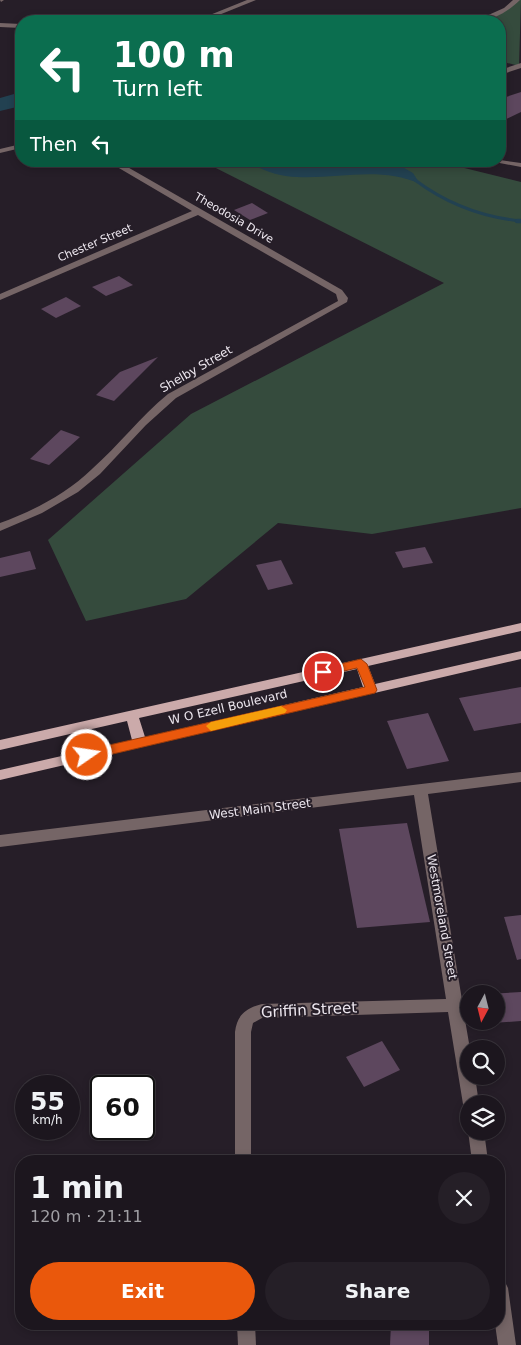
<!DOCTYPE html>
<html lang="en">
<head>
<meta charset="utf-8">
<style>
  body { margin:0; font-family:"DejaVu Sans",sans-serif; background:#251f27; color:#f1f3f6; height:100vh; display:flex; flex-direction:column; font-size:19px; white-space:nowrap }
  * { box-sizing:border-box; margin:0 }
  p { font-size:16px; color:#a09fa4 }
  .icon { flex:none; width:28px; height:28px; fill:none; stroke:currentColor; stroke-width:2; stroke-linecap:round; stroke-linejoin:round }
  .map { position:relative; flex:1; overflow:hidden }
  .drawer { position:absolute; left:15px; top:1155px; width:490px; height:175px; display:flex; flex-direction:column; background:#1c161e; border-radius:20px; box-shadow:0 2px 8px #0003,0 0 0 1px #3a353c }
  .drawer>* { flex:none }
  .banner { position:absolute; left:15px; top:15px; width:491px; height:152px; border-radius:20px; box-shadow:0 2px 8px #0003,0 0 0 1px #3a353c; background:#0b6e4f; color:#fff; overflow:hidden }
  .needle { width:32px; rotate:187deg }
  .controls { position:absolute; left:460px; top:985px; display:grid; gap:10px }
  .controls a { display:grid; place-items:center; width:45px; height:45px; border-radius:50%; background:#1c161e; box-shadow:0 2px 8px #0003,0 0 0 1px #3a353c; font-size:25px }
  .speed { position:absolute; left:15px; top:1075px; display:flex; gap:10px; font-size:25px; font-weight:700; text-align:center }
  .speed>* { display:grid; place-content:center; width:65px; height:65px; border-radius:50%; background:#1c161e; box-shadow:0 2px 8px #0003,0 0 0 1px #3a353c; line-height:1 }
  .speed small { font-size:12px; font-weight:400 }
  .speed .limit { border:2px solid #111; border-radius:8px; background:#fff; color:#111 }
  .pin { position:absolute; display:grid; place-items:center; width:42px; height:42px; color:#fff; margin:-21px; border:2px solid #fff; border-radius:50%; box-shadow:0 1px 5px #0007 }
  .me { position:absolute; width:55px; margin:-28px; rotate:77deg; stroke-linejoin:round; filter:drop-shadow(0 0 4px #0008) }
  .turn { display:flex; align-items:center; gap:18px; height:105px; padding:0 15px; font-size:22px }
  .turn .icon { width:65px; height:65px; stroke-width:2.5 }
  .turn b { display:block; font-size:35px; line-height:42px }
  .then { display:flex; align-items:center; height:48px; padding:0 15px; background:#0003; gap:10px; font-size:19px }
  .round { display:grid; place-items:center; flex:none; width:52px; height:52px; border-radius:26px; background:#251f27 }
  .head { display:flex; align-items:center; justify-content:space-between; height:85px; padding:0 15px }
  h1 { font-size:30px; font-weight:800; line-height:38px }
  .primary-button { display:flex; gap:10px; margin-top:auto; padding:10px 15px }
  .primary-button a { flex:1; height:58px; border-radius:30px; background:#ea580c; color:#fff; font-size:20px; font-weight:800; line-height:58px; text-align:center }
  .primary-button a+a { background:#251f27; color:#f1f3f6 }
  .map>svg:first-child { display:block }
  .green { fill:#354b3d }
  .water { fill:#224151 }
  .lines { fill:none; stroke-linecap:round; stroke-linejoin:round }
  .stream-far1 { stroke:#224151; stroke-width:3 }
  .stream { stroke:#224151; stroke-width:4.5 }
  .building { fill:#5d475e }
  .minor { fill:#756566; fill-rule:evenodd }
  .major { fill:#cbaaaa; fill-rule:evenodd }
  .route { fill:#ea580c; stroke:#983908 }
  .slow { fill:#f59e0b }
  .labels { text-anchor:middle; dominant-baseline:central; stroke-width:4; stroke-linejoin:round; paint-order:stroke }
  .far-street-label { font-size:11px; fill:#ede7ef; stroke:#261e28 }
  .street-label { font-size:12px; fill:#ede7ef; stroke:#261e28 }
  .near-street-label { font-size:15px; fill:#ede7ef; stroke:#261e28 }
</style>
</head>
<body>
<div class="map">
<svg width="521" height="1345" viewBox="0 0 521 1345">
  <rect width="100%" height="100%" fill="#261e28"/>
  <g class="green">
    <polygon points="514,0 521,0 519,66 500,61 500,21 472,21 506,9"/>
    <polygon points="202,161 436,161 521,182 521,508 372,534 278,523 186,599 86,621 48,540 191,414 444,283"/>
  </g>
  <g class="water">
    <polygon points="21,92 21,106 0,111 0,98"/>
    <path d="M246 161 298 163 376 161 397 164 413 173 420 184C381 166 339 179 297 177 279 177 262 170 246 161Z"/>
  </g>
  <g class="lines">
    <path class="stream-far1" d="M415 180C447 204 481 217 521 221"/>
    <polyline class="stream" points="517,221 521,221"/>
  </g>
  <g class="building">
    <polygon points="521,92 521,112 500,122 500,99"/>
    <polygon points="252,203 268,213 250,220 234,210"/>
    <polygon points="119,276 133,285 106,296 92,287"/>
    <polygon points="66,297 81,306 56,318 41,309"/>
    <polygon points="158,357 114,401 96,395 120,372"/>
    <polygon points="61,430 80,437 49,465 30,459"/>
    <polygon points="425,547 433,563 403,568 395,552"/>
    <polygon points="30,551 36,569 0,577 0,558"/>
    <polygon points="281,560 293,584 268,590 256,565"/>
    <polygon points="521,687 521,723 474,731 459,698"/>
    <polygon points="428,713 449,761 407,769 387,721"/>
    <polygon points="407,823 430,922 357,928 339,829"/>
    <polygon points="521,915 521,959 517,960 504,917"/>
    <polygon points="521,992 521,1021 492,1023 496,1021 496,994 487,994"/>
    <polygon points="382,1041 400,1070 364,1087 346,1057"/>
    <polygon points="391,1324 429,1324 429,1345 390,1345"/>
  </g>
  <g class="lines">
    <g class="minor">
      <polygon points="0,0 4,0 1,2"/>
      <polygon points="247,0 256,0 204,21 195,21"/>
      <path d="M513 0H520C509 11 491 22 475 21L504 8Z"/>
      <polygon points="0,23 21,24 21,28 0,27"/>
      <polygon points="521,63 521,68 500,75 500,70"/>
      <polygon points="21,144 21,148 0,153 0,149"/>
      <polygon points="500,160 521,163 521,167 489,161 500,161"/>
      <path d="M107 161H117L342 290 348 298 347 302 176 398 146 425 100 474 78 492 42 513 0 531V523C33 511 66 494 92 469 119 445 140 417 168 394L338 301 336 294 198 215 0 300V294L192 211Z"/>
      <path d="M521 772V782L428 794 462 1000 465 1005 463 1008 470 1049 469 1076H475L479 1104H469V1111L465 1109 463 1104 448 1012 262 1018 253 1023 251 1032V1161H235V1032C237 1015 246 1008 262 1004L446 999 414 795 0 847V835Z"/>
      <polygon points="469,1129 469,1131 484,1131 488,1161 472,1161 468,1131"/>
      <polygon points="499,1279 505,1282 508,1288 516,1345 498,1345 495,1324 499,1324"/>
      <polygon points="237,1324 255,1324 256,1345 238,1345"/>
    </g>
    <path class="major" d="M521 623V631L368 666 375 684 521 651V659L0 780V770L132 740 127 721 0 750V740ZM357 669 363 687 145 737 139 718Z"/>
  </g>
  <polygon class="route" points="361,659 367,664 377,690 375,693 87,760 81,755 87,750 365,687 357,668 323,676 317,672 323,668"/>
  <polygon class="slow" points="281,706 287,710 285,713 211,731 206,726 211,722"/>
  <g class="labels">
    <g class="far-street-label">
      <text transform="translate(234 218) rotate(30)">Theodosia Drive</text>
      <text transform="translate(95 243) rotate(-23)">Chester Street</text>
    </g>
    <g class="street-label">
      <text transform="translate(196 369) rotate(-30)">Shelby Street</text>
      <text transform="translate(228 707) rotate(-13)">W O Ezell Boulevard</text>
      <text transform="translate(260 809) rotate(-7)">West Main Street</text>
      <text transform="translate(442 917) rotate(80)">Westmoreland Street</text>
    </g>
    <g class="near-street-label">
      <text transform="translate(309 1010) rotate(-3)">Griffin Street</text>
    </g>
  </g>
</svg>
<div class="controls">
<a><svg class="needle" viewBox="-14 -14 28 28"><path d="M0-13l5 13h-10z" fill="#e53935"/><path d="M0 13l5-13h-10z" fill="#a09fa4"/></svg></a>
<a><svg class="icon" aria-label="search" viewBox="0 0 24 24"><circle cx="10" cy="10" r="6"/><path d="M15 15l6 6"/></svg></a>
<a><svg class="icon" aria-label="layers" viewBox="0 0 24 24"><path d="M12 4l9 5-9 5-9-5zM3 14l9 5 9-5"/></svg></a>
</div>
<div class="speed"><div>55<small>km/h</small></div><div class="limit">60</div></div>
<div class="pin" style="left:323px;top:672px;background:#d93025"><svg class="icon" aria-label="arrive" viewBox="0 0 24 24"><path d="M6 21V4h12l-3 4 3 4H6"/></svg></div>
<svg class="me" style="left:87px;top:755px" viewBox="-20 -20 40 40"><circle r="17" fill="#ea580c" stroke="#fff" stroke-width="3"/><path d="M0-11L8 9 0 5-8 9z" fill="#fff"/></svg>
<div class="banner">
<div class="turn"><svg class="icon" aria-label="left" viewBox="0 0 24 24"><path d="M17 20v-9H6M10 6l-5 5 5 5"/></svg><div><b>100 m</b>Turn left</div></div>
<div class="then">Then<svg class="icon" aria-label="left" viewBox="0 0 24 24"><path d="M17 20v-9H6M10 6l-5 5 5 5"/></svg></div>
</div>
<section class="drawer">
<div class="head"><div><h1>1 min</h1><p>120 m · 21:11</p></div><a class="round"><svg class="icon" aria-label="close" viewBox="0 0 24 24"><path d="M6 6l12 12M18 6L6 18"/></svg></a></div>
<div class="primary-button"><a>Exit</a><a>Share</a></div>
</section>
</div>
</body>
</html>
